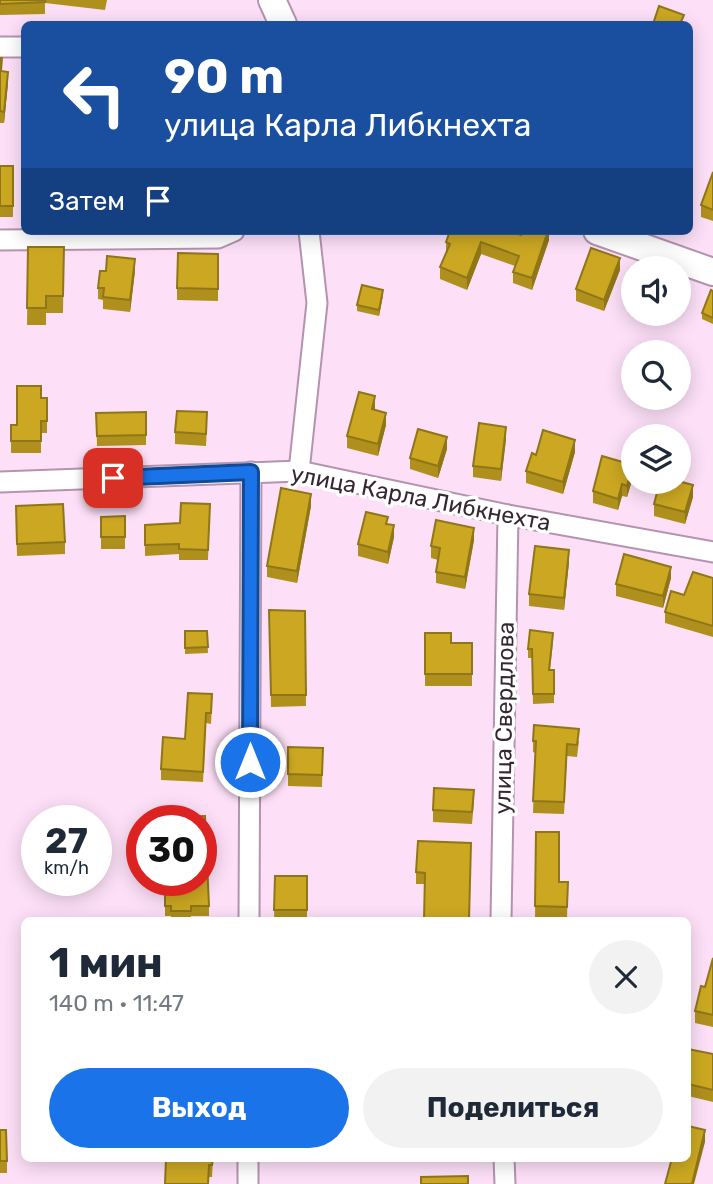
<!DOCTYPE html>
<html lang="ru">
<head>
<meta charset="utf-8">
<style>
  body { margin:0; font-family:Rubik,sans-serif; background:#f2f2f3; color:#1f2937; height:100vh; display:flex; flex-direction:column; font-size:26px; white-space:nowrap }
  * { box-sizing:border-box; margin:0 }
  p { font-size:23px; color:#747a83 }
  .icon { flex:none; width:38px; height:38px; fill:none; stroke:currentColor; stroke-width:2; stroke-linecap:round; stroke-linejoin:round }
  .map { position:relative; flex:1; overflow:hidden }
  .sheet { position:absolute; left:21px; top:917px; width:670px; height:245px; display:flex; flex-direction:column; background:#fff; border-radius:10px; box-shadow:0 4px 18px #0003 }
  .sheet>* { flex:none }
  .top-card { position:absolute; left:21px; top:21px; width:672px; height:214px; border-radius:10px; box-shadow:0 4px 18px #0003; background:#1a4fa0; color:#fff; overflow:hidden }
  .tools { position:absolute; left:621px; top:256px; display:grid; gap:14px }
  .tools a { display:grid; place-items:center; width:70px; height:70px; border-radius:50%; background:#fff; box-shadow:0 4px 18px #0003; font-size:35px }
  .speed { position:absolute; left:21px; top:805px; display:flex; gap:14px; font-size:35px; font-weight:700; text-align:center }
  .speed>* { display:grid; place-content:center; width:91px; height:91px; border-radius:50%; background:#fff; box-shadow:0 4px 18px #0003; line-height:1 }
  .speed small { font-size:18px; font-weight:400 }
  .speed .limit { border:10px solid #d22; background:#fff; color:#111 }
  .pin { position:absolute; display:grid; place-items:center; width:60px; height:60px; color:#fff; margin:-30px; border-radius:14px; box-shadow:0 4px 10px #0006 }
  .me { position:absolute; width:77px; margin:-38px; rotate:0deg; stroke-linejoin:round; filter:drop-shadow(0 0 5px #0008) }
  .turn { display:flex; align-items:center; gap:24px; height:147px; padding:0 28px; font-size:32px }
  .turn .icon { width:91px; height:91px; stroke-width:2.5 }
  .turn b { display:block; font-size:49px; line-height:60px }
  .then { display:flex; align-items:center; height:66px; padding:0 28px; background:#0003; gap:14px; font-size:26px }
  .round { display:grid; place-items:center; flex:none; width:74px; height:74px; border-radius:37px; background:#f2f2f3 }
  .headline { display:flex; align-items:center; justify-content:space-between; height:119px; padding:0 28px }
  h1 { font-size:42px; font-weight:700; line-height:52px }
  .primary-button { display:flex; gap:14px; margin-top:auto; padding:14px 28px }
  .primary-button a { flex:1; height:80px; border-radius:42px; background:#1a73e8; color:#fff; font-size:28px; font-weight:700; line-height:80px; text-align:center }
  .primary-button a+a { background:#f2f2f3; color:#1f2937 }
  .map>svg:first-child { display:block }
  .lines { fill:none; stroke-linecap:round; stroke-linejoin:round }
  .street-casing { stroke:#b493ae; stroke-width:23 }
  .secondary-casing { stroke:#b493ae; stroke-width:30 }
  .street { stroke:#fff; stroke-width:19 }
  .secondary { stroke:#fff; stroke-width:26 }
  .wall { fill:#af901d }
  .shaded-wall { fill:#8f7618 }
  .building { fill:#cca822; stroke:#8f7618; stroke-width:2 }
  .route-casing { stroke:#114b97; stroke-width:18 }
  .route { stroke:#1a73e8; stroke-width:12 }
  .labels { text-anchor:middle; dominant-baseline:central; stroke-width:7; stroke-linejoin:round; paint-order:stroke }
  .street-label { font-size:23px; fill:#352833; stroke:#fff }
</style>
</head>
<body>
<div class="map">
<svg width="713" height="1184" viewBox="0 0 713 1184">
  <rect width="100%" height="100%" fill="#fde0f8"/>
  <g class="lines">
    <g class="street-casing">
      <g id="street">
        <polyline points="0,47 24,47"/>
        <polyline points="0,240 218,238 234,231"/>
        <polyline points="299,471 317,303 309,231"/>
        <polyline points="0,482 299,471 508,515 713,552"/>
        <polyline points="249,920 251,472"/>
        <polyline points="501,920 508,515"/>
        <polyline points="504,1158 505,1184"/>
        <polyline points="248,1184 248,1158"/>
      </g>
    </g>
    <g class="secondary-casing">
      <g id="secondary">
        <polyline points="272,0 283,24"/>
        <polyline points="597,231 713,272"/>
      </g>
    </g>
    <use href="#street" class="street"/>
    <use href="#secondary" class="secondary"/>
  </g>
  <g class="wall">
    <polygon points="0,0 107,0 105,10 45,3 45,14 0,15"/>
    <polygon points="0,58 2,71 8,83 4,123 0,123"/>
    <rect x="0" y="166" width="13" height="51"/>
    <polygon points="713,172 713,221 701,217 701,205"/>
    <polygon points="549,231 549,240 532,290 513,283 513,272 515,266 481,254 467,290 440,279 440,267 446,254 446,242 521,235"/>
    <polygon points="28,247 64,247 63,313 46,313 46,325 27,325"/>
    <polygon points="218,254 218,301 177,300 177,288"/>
    <polygon points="620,270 604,311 576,301 576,289"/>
    <polygon points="135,271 130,312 103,309 103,300 98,299 98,288"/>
    <polygon points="713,291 713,324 702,319 702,313"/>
    <polygon points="383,295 379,316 357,311 357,305"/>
    <polygon points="41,398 47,398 47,433 41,433 41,453 11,453 11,425 17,425"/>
    <polygon points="375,408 375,410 386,425 378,456 347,448 347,436"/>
    <polygon points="146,412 146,445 97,446 96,413"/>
    <polygon points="207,424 206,446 175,444 175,432"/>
    <polygon points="506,439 501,481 473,477 473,466"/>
    <polygon points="447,449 438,478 410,469 410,458"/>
    <polygon points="575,452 563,494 526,483 526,471 536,455"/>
    <polygon points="633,477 627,497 622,496 618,510 593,503 593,491"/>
    <polygon points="693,497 685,524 654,516 654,504"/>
    <polygon points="210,504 208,560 179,560 179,554 145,556 145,525 180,523"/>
    <polygon points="311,506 297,583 267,577 267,566"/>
    <polygon points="125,516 125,549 101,549 101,517"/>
    <polygon points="16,518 65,542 65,554 17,556"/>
    <polygon points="388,524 394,537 388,564 358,556 358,544"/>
    <polygon points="474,540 465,589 436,583 436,572 438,560 431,558 431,546"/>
    <polygon points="569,562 564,610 529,606 529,594"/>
    <polygon points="671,578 663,608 616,596 616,584"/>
    <polygon points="713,578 713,637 665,623 665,612 684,595"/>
    <polygon points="269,610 305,611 306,706 271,707"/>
    <polygon points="185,631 207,631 208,653 185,654"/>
    <polygon points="425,633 451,643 472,643 472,686 425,686"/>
    <polygon points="553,642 550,670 554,670 554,703 533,704 532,658 528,658 528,649"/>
    <polygon points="212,705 211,724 206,723 203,782 161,780 161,769"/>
    <polygon points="533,741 579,741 577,757 567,756 564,814 533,813 535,753 533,752"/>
    <polygon points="288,747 323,748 322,787 288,786"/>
    <polygon points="474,802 472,824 433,822 433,810"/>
    <polygon points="536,832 559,882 568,882 567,919 535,918"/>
    <polygon points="471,843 425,884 416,884 416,872"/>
    <polygon points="275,876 307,876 307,920 274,920"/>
    <polygon points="165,880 209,906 209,916 191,916 191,920 171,920 171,916 165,916"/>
    <polygon points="713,958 713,1027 695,1023 695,1011 705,987"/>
    <polygon points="688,1049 713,1054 713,1102 688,1096"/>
    <polygon points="0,1130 7,1161 7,1173 0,1173"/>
    <polygon points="166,1158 213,1158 212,1177 209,1177"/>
  </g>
  <g class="shaded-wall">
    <polygon points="8,72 8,83 4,123 4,112"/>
    <polygon points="548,231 549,231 549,240 532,290 532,278"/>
    <polygon points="481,242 481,254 467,290 467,278"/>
    <polygon points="620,258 620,270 604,311 604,300"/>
    <polygon points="135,259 135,271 130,312 130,300"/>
    <polygon points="383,290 383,295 379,316 379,310"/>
    <polygon points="375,396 375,408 372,421 372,409"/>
    <polygon points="386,413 386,425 378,456 378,444"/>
    <polygon points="506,427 506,439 501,481 501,469"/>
    <polygon points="447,437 447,449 438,478 438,466"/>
    <polygon points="575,440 575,452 563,494 563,482"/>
    <polygon points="633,465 633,477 627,497 627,486"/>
    <polygon points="622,484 622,496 618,510 618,499"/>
    <polygon points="693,485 693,497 685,524 685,512"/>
    <polygon points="311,494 311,506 297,583 297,571"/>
    <polygon points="394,525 394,537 388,564 388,552"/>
    <polygon points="474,528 474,540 465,589 465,577"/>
    <polygon points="569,550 569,562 564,610 564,598"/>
    <polygon points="671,567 671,578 663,608 663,596"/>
    <polygon points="705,1130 705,1142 694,1184 692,1184"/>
  </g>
  <g class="building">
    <polygon points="0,0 45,0 45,2 0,4"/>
    <polygon points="659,6 684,15 680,24 653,24"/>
    <polygon points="0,58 2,58 1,71 8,72 4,112 0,111"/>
    <rect x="0" y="166" width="13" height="40"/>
    <polygon points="713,172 713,210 701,205"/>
    <polygon points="450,231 509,231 521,235 522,231 548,231 532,278 513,272 519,256 481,242 467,278 440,267 450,244 446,242"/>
    <polygon points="28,247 64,247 63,296 46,296 46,308 27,308"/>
    <polygon points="591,248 620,258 604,300 576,289"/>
    <polygon points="178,253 218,254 218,289 177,288"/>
    <polygon points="107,256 135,259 130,300 103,297 104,288 98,288 100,271 106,271"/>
    <polygon points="362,285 383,290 379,310 357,305"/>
    <polygon points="711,290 713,291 713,318 702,313"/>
    <polygon points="17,386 41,386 41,398 47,398 47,421 41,421 41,441 11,441 11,425 17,425"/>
    <polygon points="359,392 375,396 372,409 386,413 378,444 347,436"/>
    <polygon points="177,411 207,412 206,434 175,432"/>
    <polygon points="146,412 146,435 97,436 96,413"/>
    <polygon points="479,423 506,427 501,469 473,466"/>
    <polygon points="418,429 447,437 438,466 410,458"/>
    <polygon points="543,430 575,440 563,482 526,471 532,453 536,455"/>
    <polygon points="602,456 633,465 627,486 622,484 618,499 593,491"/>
    <polygon points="660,481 678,481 693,485 685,512 654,504"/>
    <polygon points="281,488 311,494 297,571 267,566"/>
    <polygon points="181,503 210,504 208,550 179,549 179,544 145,545 145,525 180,523"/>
    <polygon points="63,504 65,542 17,544 16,506"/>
    <polygon points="366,512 388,517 386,524 394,525 388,552 358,544"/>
    <polygon points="125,516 125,537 101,537 101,517"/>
    <polygon points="436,520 474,528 465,577 436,572 440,548 431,546"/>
    <polygon points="535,546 569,550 564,598 529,594"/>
    <polygon points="624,554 671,567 663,596 616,584"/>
    <polygon points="693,572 713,578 713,626 665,612 671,591 684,595"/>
    <polygon points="269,610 305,611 306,695 271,695"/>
    <polygon points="530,630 553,633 549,670 554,670 554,694 533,694 532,649 528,649"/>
    <polygon points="185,631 207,631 208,647 185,648"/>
    <polygon points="425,633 451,633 451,643 472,643 472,674 425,674"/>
    <polygon points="188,693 212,694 211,713 206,713 203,772 161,769 163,737 185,739"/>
    <polygon points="534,725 579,729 577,745 567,744 564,802 533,801 536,741 533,741"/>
    <polygon points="288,747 323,748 322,775 288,774"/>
    <polygon points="434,788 474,790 472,812 433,810"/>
    <polygon points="205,816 209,906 191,906 191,911 171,911 171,906 165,906 165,880 201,880 201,821 179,821 179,817"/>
    <polygon points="536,832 559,832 559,882 568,882 567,907 535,906"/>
    <polygon points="418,841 471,843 469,920 424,920 425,873 416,872"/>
    <polygon points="275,876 307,876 307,910 274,910"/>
    <polygon points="713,958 713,1015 695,1011 701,986 705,987"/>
    <polygon points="688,1049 713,1054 713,1090 688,1084"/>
    <polygon points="688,1126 705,1130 692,1184 665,1184 672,1158 688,1158"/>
    <polygon points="0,1130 6,1130 7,1161 0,1161"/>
    <polygon points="166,1158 213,1158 212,1165 209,1165 208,1184 165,1184"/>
    <polygon points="468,1176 468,1184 421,1184 421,1177"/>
  </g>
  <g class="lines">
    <g class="route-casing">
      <polyline id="route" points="113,478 251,472 250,762"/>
    </g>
    <use href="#route" class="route"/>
  </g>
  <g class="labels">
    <g class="street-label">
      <text transform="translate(421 498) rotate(11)">улица Карла Либкнехта</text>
      <text transform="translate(504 718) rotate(-89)">улица Свердлова</text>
    </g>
  </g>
</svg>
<div class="tools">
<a><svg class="icon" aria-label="sound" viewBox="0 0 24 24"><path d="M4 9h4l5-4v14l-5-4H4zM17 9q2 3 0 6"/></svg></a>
<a><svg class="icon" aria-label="search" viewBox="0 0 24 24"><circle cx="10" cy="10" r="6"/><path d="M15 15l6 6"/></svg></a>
<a><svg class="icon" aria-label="layers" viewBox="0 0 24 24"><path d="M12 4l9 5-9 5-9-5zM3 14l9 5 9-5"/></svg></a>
</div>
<div class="speed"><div>27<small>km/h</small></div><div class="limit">30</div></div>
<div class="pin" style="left:113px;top:478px;background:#d93025"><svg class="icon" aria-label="arrive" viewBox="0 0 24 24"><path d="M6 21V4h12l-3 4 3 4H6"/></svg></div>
<svg class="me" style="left:250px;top:762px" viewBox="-20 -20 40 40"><circle r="17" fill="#1a73e8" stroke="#fff" stroke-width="3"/><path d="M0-11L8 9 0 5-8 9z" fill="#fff"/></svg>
<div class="top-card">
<div class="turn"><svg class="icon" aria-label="left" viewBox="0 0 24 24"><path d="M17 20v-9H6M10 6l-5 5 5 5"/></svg><div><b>90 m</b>улица Карла Либкнехта</div></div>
<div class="then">Затем<svg class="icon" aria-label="arrive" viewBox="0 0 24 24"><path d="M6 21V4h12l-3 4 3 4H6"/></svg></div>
</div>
<section class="sheet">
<div class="headline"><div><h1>1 мин</h1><p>140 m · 11:47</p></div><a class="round"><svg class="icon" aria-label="close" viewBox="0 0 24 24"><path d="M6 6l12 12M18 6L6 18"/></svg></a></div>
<div class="primary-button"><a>Выход</a><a>Поделиться</a></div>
</section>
</div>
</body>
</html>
